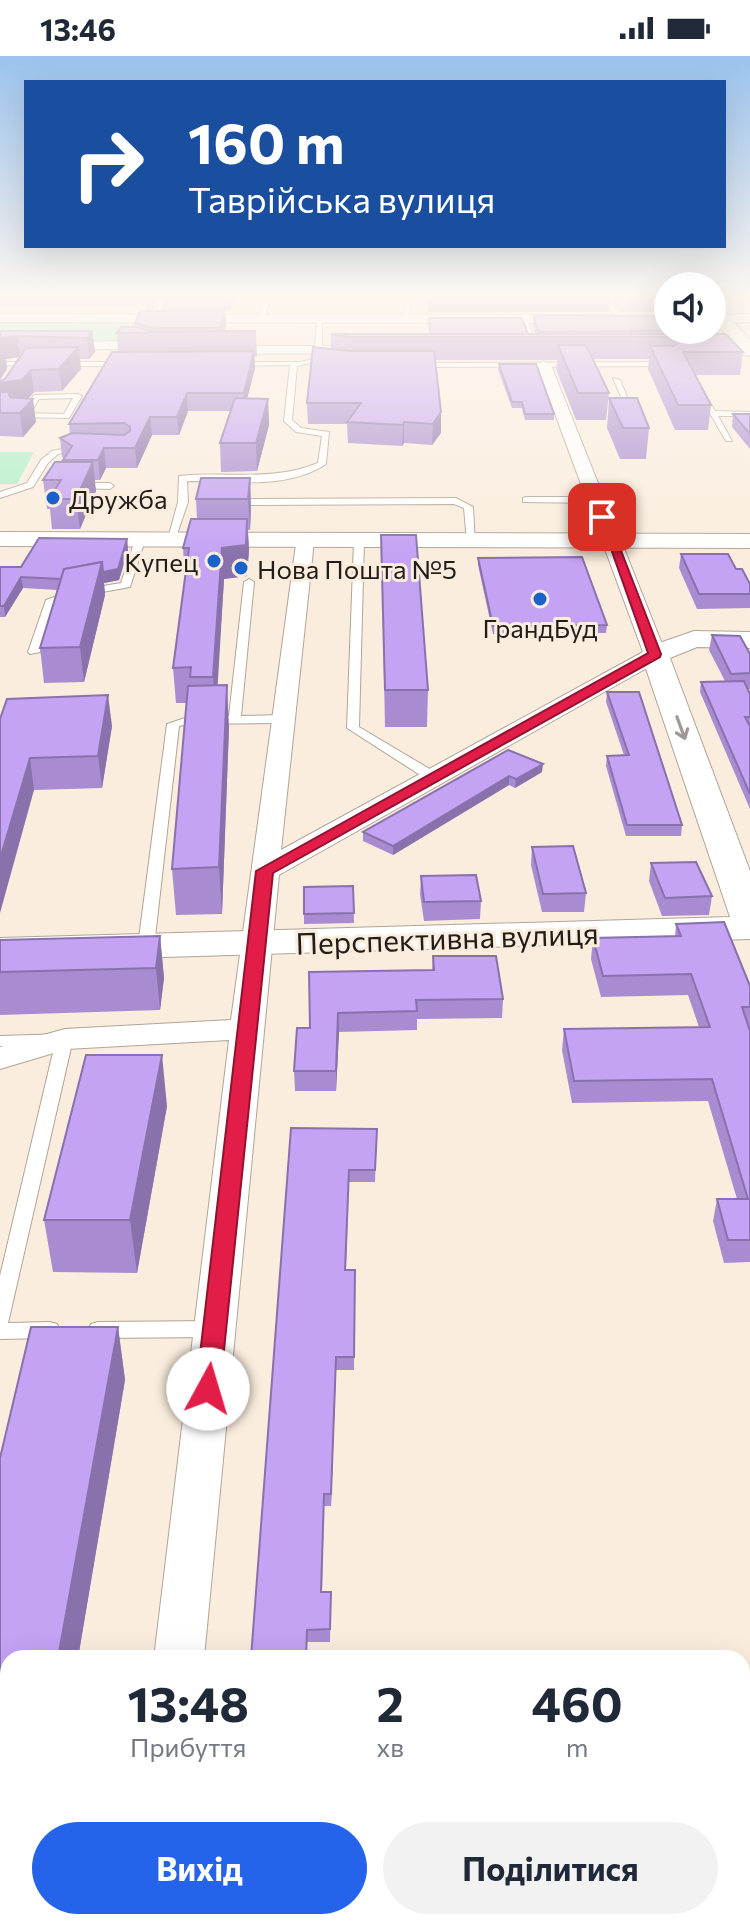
<!DOCTYPE html>
<html lang="uk">
<head>
<meta charset="utf-8">
<style>
  body { margin:0; font-family:Commissioner,sans-serif; background:#f2f2f3; color:#1f2937; height:100vh; display:flex; flex-direction:column; font-size:30px; white-space:nowrap }
  * { box-sizing:border-box; margin:0 }
  p { font-size:26px; color:#747a83 }
  .icon { flex:none; width:44px; height:44px; fill:none; stroke:currentColor; stroke-width:2; stroke-linecap:round; stroke-linejoin:round }
  .map { position:relative; flex:1; overflow:hidden }
  .panel { position:absolute; left:0px; top:1594px; width:750px; height:280px; display:flex; flex-direction:column; background:#fff; border-radius:24px 24px 0 0; box-shadow:0 8px 32px #0002 }
  .panel>* { flex:none }
  .guide { position:absolute; left:24px; top:24px; width:702px; height:168px; border-radius:0px; box-shadow:0 8px 32px #0002; background:#1a4fa0; color:#fff; overflow:hidden }
  .controls { position:absolute; left:654px; top:216px; display:grid; gap:16px }
  .controls a { display:grid; place-items:center; width:72px; height:72px; border-radius:50%; background:#fff; box-shadow:0 8px 32px #0002; font-size:40px }
  .pin { position:absolute; display:grid; place-items:center; width:68px; height:68px; color:#fff; margin:-34px; border-radius:16px; box-shadow:0 4px 12px #0006 }
  .me { position:absolute; width:88px; margin:-44px; rotate:6deg; stroke-linejoin:round; filter:drop-shadow(0 0 6px #0008) }
  .turn { display:flex; align-items:center; gap:28px; height:168px; padding:0 32px; font-size:36px }
  .turn .icon { width:104px; height:104px; stroke-width:2.5 }
  .turn b { display:block; font-size:56px; line-height:68px }
  .eta { display:flex; justify-content:space-evenly; align-items:center; height:136px; text-align:center }
  .eta b { font-size:48px; font-weight:700; line-height:56px }
  .action { display:flex; gap:16px; margin-top:auto; padding:16px 32px }
  .action a { flex:1; height:92px; border-radius:48px; background:#2563eb; color:#fff; font-size:32px; font-weight:700; line-height:92px; text-align:center }
  .action a+a { background:#f2f2f3; color:#1f2937 }
  .status { display:flex; justify-content:space-between; align-items:center; height:56px; padding:0 40px; background:#fff; direction:ltr }
  .status svg { height:22px; fill:currentColor }
  .map>svg:first-child { display:block }
  .green { fill:#acf0c6 }
  .lines { fill:none; stroke-linecap:round; stroke-linejoin:round }
  .service-casing { stroke:#b0a596; stroke-width:2 }
  .minor-casing { stroke:#b0a596; stroke-width:2 }
  .tertiary-casing { stroke:#b0a596; stroke-width:2 }
  .service { fill:#fff; fill-rule:evenodd }
  .minor { fill:#fff; fill-rule:evenodd }
  .tertiary { fill:#fff; fill-rule:evenodd }
  .wall { fill:#a98bd2; fill-rule:evenodd }
  .shaded-wall { fill:#8971ab }
  .building { fill:#c4a2f4; stroke:#8971ab; stroke-width:2 }
  .oneway { stroke:#9c9997 }
  .route { fill:#e11d48; stroke:#92132f; stroke-width:2 }
  .poi-dot { fill:#1b61cc; stroke:#faedde; stroke-width:3 }
  .labels { text-anchor:middle; dominant-baseline:central; stroke-width:6; stroke-linejoin:round; paint-order:stroke }
  .far-poi-label { font-size:26px; fill:#221d18; stroke:#faedde; text-anchor:start }
  .street-label { font-size:30px; fill:#221d18; stroke:#faedde }
</style>
</head>
<body>
<div class="status"><b>13:46</b><svg viewBox="0 0 49 12"><path d="M0 12V9h3v3zM5 12V6h3v6zM10 12V3h3v9zM15 12V0h3v12zM26 1h20v11H26zM47 4h2v5h-2z"/></svg></div>
<div class="map">
<svg width="750" height="1874" viewBox="0 0 750 1874">
  <rect width="100%" height="100%" fill="#faedde"/>
  <g class="green">
    <polygon points="0,264 131,264 120,288 0,288"/>
    <polygon points="0,396 34,396 17,428 0,428"/>
  </g>
  <g class="lines">
    <g class="service-casing">
      <g id="service">
        <polygon points="266,238 272,238 264,263 261,265 258,263"/>
        <polygon points="405,238 411,238 409,263 406,265 403,263"/>
        <polygon points="162,243 165,245 157,263 152,264 159,245"/>
        <polygon points="611,246 621,264 616,263 608,248"/>
        <path d="M317 262 322 263V304L297 310 292 364 301 372 329 376 326 408C288 434 230 425 187 425L188 446 175 484 167 486 178 446 179 420C227 415 272 426 318 407L322 380 296 376 284 365 290 309 234 310 230 308 234 306H300L314 303Z"/>
        <polygon points="522,262 527,263 538,294 533,293"/>
        <polygon points="0,306 34,306 38,308 0,310"/>
        <polygon points="62,306 126,306 130,308 126,310 59,310"/>
        <polygon points="669,306 672,310 416,311 412,309 416,307"/>
        <polygon points="613,322 620,324 636,362 629,360"/>
        <polygon points="697,335 703,335 715,355 750,356 750,360 718,360 732,385 726,385"/>
        <polygon points="78,338 82,340 69,362 17,361 13,359 17,357 64,358 73,342 39,343 33,353 0,357 0,353 27,349 34,339"/>
        <polygon points="82,389 85,390 85,394 58,398 48,407 33,431 0,442 0,436 27,427 41,404 52,395"/>
        <polygon points="76,427 110,427 114,430 110,433 73,432 73,428"/>
        <polygon points="526,441 596,441 601,444 596,447 523,446 523,442"/>
        <polygon points="456,442 473,451 475,488 467,486 464,452 454,448 230,449 225,446 230,443"/>
        <polygon points="140,481 145,484 130,531 69,542 55,548 40,596 30,598 28,596 46,544 68,536 121,527 135,484"/>
        <polygon points="359,482 364,485 359,671 438,718 438,724 428,724 347,672 354,485"/>
        <polygon points="249,523 254,526 241,660 283,659 289,663 283,667 191,668 179,670 154,890 151,893 141,893 138,890 167,668 191,660 229,660 244,526"/>
        <polygon points="65,978 73,983 8,1267 50,1266 57,1268 60,1274 57,1280 50,1282 0,1283 0,1220 55,988 0,990 0,980"/>
        <polygon points="214,1265 221,1267 224,1273 221,1279 214,1281 98,1282 91,1280 88,1274 91,1268 98,1266"/>
      </g>
    </g>
    <g class="minor-casing">
      <g id="minor">
        <polygon points="0,258 577,259 584,263 577,267 0,266"/>
        <polygon points="750,258 750,266 712,267 712,259"/>
        <polygon points="141,285 166,294 159,298 140,293 0,294 0,286"/>
        <polygon points="355,290 360,291 360,297 213,298 206,294 213,290"/>
        <polygon points="544,305 551,309 666,598 663,603 279,819 204,1602 154,1602 229,984 67,993 0,1013 0,991 65,973 231,964 297,481 304,479 314,485 281,794 643,596 537,309"/>
        <rect x="121" y="1866" width="58" height="8"/>
      </g>
    </g>
    <g class="tertiary-casing">
      <g id="tertiary">
        <polygon points="712,247 718,249 750,284 750,300 744,299 712,262"/>
        <polygon points="0,476 750,478 750,492 0,490"/>
        <polygon points="694,575 750,576 750,592 697,591 670,602 750,815 750,883 0,906 0,882 730,861 641,598 645,592"/>
      </g>
    </g>
    <use href="#service" class="service"/>
    <use href="#minor" class="minor"/>
    <use href="#tertiary" class="tertiary"/>
  </g>
  <g class="wall">
    <path d="M0 238H235L230 255H225L226 269 224 275H256L257 301H254L255 312 247 342 268 343 269 369 257 415 221 416 220 387 231 355H188L179 379H152L137 412H106L100 424H94L96 435 80 473H52L50 453H47L43 424 64 406V402L62 401 60 382 70 378 69 368 118 296 117 277 135 271V267L147 255V250H0ZM163 241 164 255H152L156 244Z"/>
    <polygon points="427,238 428,238 428,240 428,238 660,238 658,256 620,256 612,243 610,244 609,256 428,256"/>
    <polygon points="533,259 690,274 690,278 743,296 740,319 695,319 711,349 708,374 675,374 648,313 649,303 593,303 609,337 606,364 576,364 556,313 557,304 435,304 441,377 432,389 404,387 402,390 348,387 347,368 308,368 307,347 331,293 331,278 430,278 429,262 528,278 535,278 533,270"/>
    <polygon points="0,275 92,275 95,296 89,303 80,303 81,313 62,335 34,336 29,342 36,366 23,381 0,380 0,325 5,323 19,301 6,303 7,313"/>
    <polygon points="499,308 554,358 554,364 525,364 522,352 512,352 498,314"/>
    <polygon points="609,342 649,372 646,403 620,403 607,372"/>
    <polygon points="733,358 750,358 750,393 732,371"/>
    <polygon points="250,422 251,452 250,474 248,474 249,494 247,520 224,523 217,629 229,671 222,858 176,859 172,813 187,647 176,647 173,612 185,522 183,492 197,463 196,443"/>
    <polygon points="381,479 428,634 427,671 385,671"/>
    <polygon points="127,483 128,494 119,524 104,527 105,539 84,626 44,627 40,592 57,534 23,532 5,561 0,561 0,511 21,511"/>
    <polygon points="681,498 736,513 750,528 750,552 697,553 679,512"/>
    <polygon points="478,502 607,569 606,577 493,578 478,509"/>
    <polygon points="712,579 750,598 750,633 748,633 750,638 750,753 700,636 701,626 725,625 709,594"/>
    <polygon points="607,636 682,769 681,780 626,780 606,710 607,700 624,699 606,646"/>
    <polygon points="0,663 112,670 102,732 34,734"/>
    <polygon points="508,694 542,716 515,732 509,729 393,799 363,785 363,776"/>
    <polygon points="532,791 586,837 584,856 542,856 531,809"/>
    <polygon points="651,807 712,840 709,859 662,860 649,825"/>
    <polygon points="421,820 481,845 480,863 424,865 420,838"/>
    <polygon points="353,830 354,867 304,868 304,831"/>
    <polygon points="676,868 750,930 750,972 749,972 750,975 750,1206 724,1207 713,1165 717,1143 737,1143 708,1045 572,1047 562,994 564,973 699,971 688,939 601,941 591,903 593,882 675,881"/>
    <polygon points="160,880 164,922 160,954 0,959 0,884"/>
    <polygon points="433,900 503,943 502,962 417,963 417,974 339,976 336,1035 295,1035 294,1015 310,972 309,916 432,914"/>
    <polygon points="167,1050 137,1217 53,1216 44,1164"/>
    <polygon points="291,1072 377,1073 375,1126 349,1126 346,1214 355,1214 354,1314 336,1314 331,1450 324,1450 322,1536 331,1536 330,1586 307,1586 307,1602 251,1602"/>
    <polygon points="118,1271 125,1324 78,1602 8,1602 8,1762 0,1762 0,1402"/>
    <polygon points="232,1866 311,1866 311,1873 233,1872"/>
  </g>
  <g class="shaded-wall">
    <polygon points="151,238 162,238 163,241 156,244 152,255"/>
    <polygon points="229,238 235,238 230,255"/>
    <polygon points="225,255 226,269 224,276 221,276 220,272"/>
    <polygon points="92,275 95,296 89,303 87,282"/>
    <polygon points="18,280 20,301 6,303 7,313 0,324 0,282"/>
    <polygon points="78,291 81,313 62,335 59,313"/>
    <polygon points="254,295 255,312 244,355 244,337"/>
    <polygon points="31,314 34,336 25,346 0,351 0,327"/>
    <polygon points="187,337 188,355 179,379 177,361"/>
    <polygon points="33,343 36,366 23,381 20,357"/>
    <polygon points="268,343 269,369 257,415 256,387"/>
    <polygon points="441,356 441,377 432,389 433,368"/>
    <polygon points="150,361 152,379 137,412 135,392"/>
    <polygon points="404,366 404,387 402,390 403,369"/>
    <polygon points="104,392 106,412 100,424 98,404"/>
    <polygon points="93,406 96,435 80,473 76,443"/>
    <polygon points="250,422 251,452 250,474 248,443"/>
    <polygon points="247,463 249,494 247,520 224,523 216,657 213,621 222,492"/>
    <polygon points="127,483 128,494 119,524 104,527 105,539 84,626 80,591 102,506"/>
    <polygon points="21,521 23,532 5,561 4,550"/>
    <polygon points="227,629 229,671 222,858 219,811"/>
    <polygon points="108,639 112,670 102,732 98,700"/>
    <polygon points="30,702 34,734 0,857 0,803"/>
    <polygon points="543,708 542,716 515,732 516,723"/>
    <polygon points="509,720 509,729 393,799 393,790"/>
    <polygon points="160,880 164,922 160,954 156,912"/>
    <polygon points="338,957 339,976 336,1035 336,1015"/>
    <polygon points="162,999 167,1050 137,1217 130,1164"/>
    <polygon points="118,1271 125,1324 78,1602 58,1602"/>
    <polygon points="336,1301 336,1314 331,1450 331,1438"/>
    <polygon points="50,1866 58,1866 57,1874 49,1874"/>
  </g>
  <g class="building">
    <polygon points="140,255 225,255 220,272 153,272 135,267"/>
    <polygon points="533,259 668,260 668,274 690,274 539,276"/>
    <polygon points="429,262 522,262 528,278 430,278"/>
    <polygon points="121,271 136,271 150,275 256,275 117,277"/>
    <polygon points="0,275 92,275 87,282 18,280 0,282"/>
    <polygon points="331,278 726,278 743,296 683,296 711,349 678,349 650,290 674,290 679,284 674,281 349,281"/>
    <polygon points="558,289 586,289 609,337 578,337"/>
    <polygon points="78,291 59,313 31,314 22,324 0,327 0,325 5,323 26,292"/>
    <polygon points="313,291 349,295 434,295 441,356 433,368 404,366 403,369 347,366 361,347 307,347"/>
    <polygon points="254,295 244,337 187,337 177,361 150,361 135,392 104,392 98,404 63,404 72,390 60,382 72,377 124,379 130,375 130,371 124,367 69,368 112,296"/>
    <polygon points="499,308 536,308 554,358 525,358 522,346 512,346"/>
    <polygon points="0,336 8,336 10,341 33,343 20,357 0,357"/>
    <polygon points="235,342 268,343 256,387 220,387"/>
    <polygon points="609,342 637,342 649,372 623,372"/>
    <polygon points="733,358 750,358 750,378"/>
    <polygon points="55,406 93,406 76,443 49,443 61,424 43,424"/>
    <polygon points="201,422 250,422 248,443 196,443"/>
    <polygon points="191,463 247,463 246,489 222,492 213,621 190,621 191,611 173,612 189,492 183,492"/>
    <polygon points="381,479 416,479 428,634 385,634"/>
    <polygon points="39,482 127,483 118,513 103,516 102,506 64,513 61,523 21,521 4,550 0,550 0,511 21,511"/>
    <polygon points="681,498 728,498 736,513 742,513 750,528 750,538 699,538"/>
    <polygon points="582,501 607,569 493,570 478,502"/>
    <polygon points="102,506 80,591 40,592 64,513"/>
    <polygon points="712,579 740,580 750,598 750,617 731,618"/>
    <polygon points="744,625 750,638 750,661 745,661 750,670 750,738 701,626"/>
    <polygon points="227,629 219,811 172,813 188,630"/>
    <polygon points="607,636 639,636 682,769 627,769 607,700 629,699"/>
    <polygon points="108,639 98,700 30,702 0,803 0,663 7,643"/>
    <polygon points="508,694 543,708 516,723 509,720 393,790 363,776"/>
    <polygon points="573,790 586,837 543,838 532,791"/>
    <polygon points="696,806 712,840 665,842 651,807"/>
    <polygon points="476,819 481,845 424,846 421,820"/>
    <polygon points="353,830 354,857 304,858 304,831"/>
    <polygon points="724,866 750,930 750,951 742,951 750,975 750,1184 728,1184 717,1143 748,1143 712,1023 574,1025 564,973 710,971 691,918 603,920 593,882 681,880 676,868"/>
    <polygon points="160,880 156,912 0,916 0,884"/>
    <polygon points="433,900 496,900 503,943 416,944 417,955 338,957 336,1015 294,1015 297,972 310,972 309,916 434,914"/>
    <polygon points="86,999 162,999 130,1164 44,1164"/>
    <polygon points="291,1072 377,1073 375,1114 349,1114 345,1214 355,1214 354,1301 336,1301 331,1438 324,1438 321,1536 331,1536 330,1573 307,1574 306,1602 251,1602"/>
    <polygon points="31,1271 118,1271 58,1602 8,1602 8,1709 0,1709 0,1402"/>
    <polygon points="0,1836 8,1836 8,1866 50,1866 49,1874 0,1874"/>
  </g>
  <defs><path id="oneway-shaft" d="M-6 0H5M1.5-3L5.5 0L1.5 3" fill="none" stroke-width="1.6" stroke-linecap="round" stroke-linejoin="round" transform="scale(2)"/></defs>
  <use class="oneway" href="#oneway-shaft" transform="translate(681 672) rotate(70)"/>
  <linearGradient id="sky" x2="0" y2="1"><stop stop-color="#9bc3ee"/><stop offset="0.48" stop-color="#fdf7f0"/><stop offset="1" stop-color="#fdf7f0" stop-opacity="0"/></linearGradient>
  <rect width="750" height="500" fill="url(#sky)"/>
  <polygon class="route" points="599,459 608,461 661,598 660,601 273,817 220,1333 217,1340 208,1343 199,1340 196,1333 256,815 648,597"/>
  <g class="poi-dot">
    <circle cx="53" cy="442" r="8"/>
    <circle cx="214" cy="505" r="8"/>
    <circle cx="241" cy="512" r="8"/>
    <circle cx="540" cy="543" r="8"/>
  </g>
  <g class="labels">
    <g class="far-poi-label">
      <text x="69" y="442">Дружба</text>
      <text x="198" y="505" text-anchor="end">Купец</text>
      <text x="257" y="512">Нова Пошта №5</text>
      <text x="540" y="571" text-anchor="middle">ГрандБуд</text>
    </g>
    <g class="street-label">
      <text transform="translate(447 881) rotate(-2)">Перспективна вулиця</text>
    </g>
  </g>
</svg>
<div class="controls">
<a><svg class="icon" aria-label="sound" viewBox="0 0 24 24"><path d="M4 9h4l5-4v14l-5-4H4zM17 9q2 3 0 6"/></svg></a>
</div>
<div class="pin" style="left:602px;top:461px;background:#d93025"><svg class="icon" aria-label="arrive" viewBox="0 0 24 24"><path d="M6 21V4h12l-3 4 3 4H6"/></svg></div>
<svg class="me" style="left:208px;top:1333px" viewBox="-20 -20 40 40"><circle r="19" fill="#fff"/><path d="M0-13L10 11 0 6-10 11z" fill="#e11d48"/></svg>
<div class="guide">
<div class="turn"><svg class="icon" aria-label="right" viewBox="0 0 24 24"><path d="M7 20v-9h11M14 6l5 5-5 5"/></svg><div><b>160 m</b>Таврійська вулиця</div></div>
</div>
<section class="panel">
<div class="eta">
<div><b>13:48</b><p>Прибуття</p></div>
<div><b>2</b><p>хв</p></div>
<div><b>460</b><p>m</p></div>
</div>
<div class="action"><a>Вихід</a><a>Поділитися</a></div>
</section>
</div>
</body>
</html>
